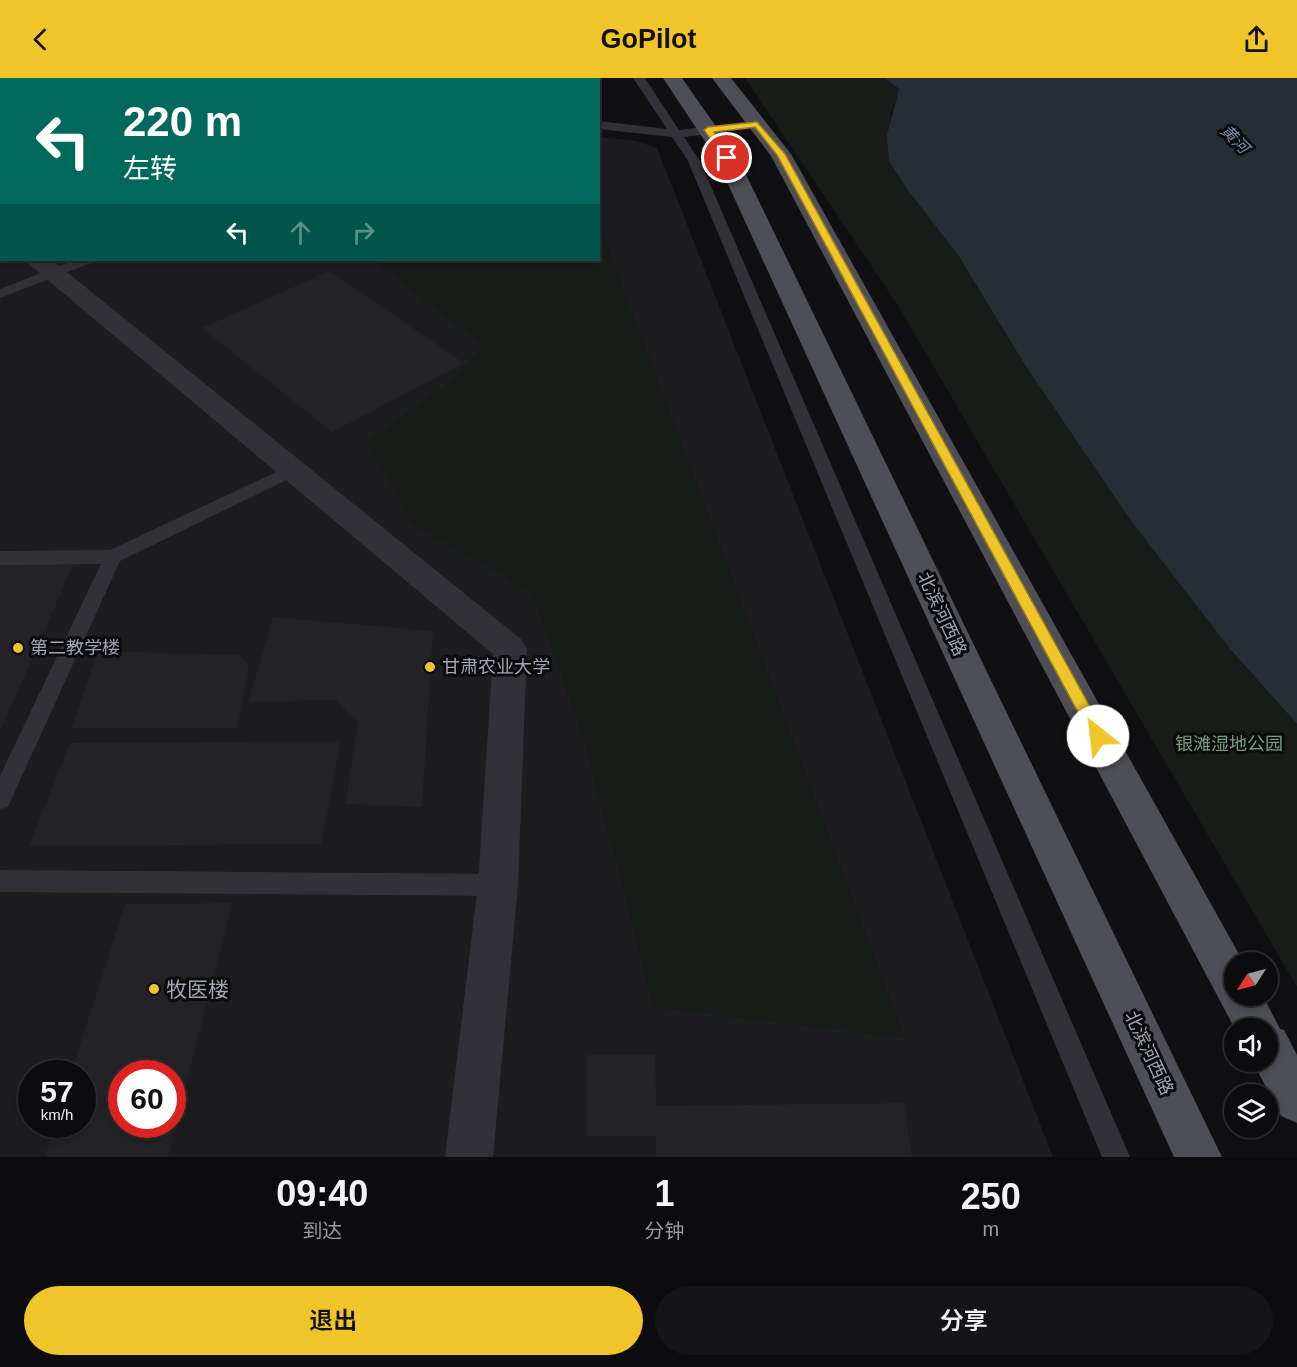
<!DOCTYPE html>
<html lang="zh">
<head>
<meta charset="utf-8">
<style>
  body { margin:0; font-family:Helvetica,"Noto Sans SC",sans-serif; background:#151517; color:#f1f3f6; height:100vh; display:flex; flex-direction:column; font-size:22px; white-space:nowrap }
  * { box-sizing:border-box; margin:0 }
  p { font-size:20px; color:#9a9b9e }
  .icon { flex:none; width:33px; height:33px; fill:none; stroke:currentColor; stroke-width:2; stroke-linecap:round; stroke-linejoin:round }
  .map { position:relative; height:1079px; overflow:hidden }
  .sheet { display:flex; flex-direction:column; background:#0c0c0e; flex:1 }
  .sheet>* { flex:none }
  .banner { position:absolute; left:0px; top:0px; width:600px; height:183px; box-shadow:0 3px 9px #0003,0 0 0 2px #2c2c2e; background:#00695c; color:#fff; overflow:hidden }
  .needle { width:39px; rotate:234deg }
  .tools { position:absolute; left:1224px; top:874px; display:grid; gap:12px }
  .tools a { display:grid; place-items:center; width:54px; height:54px; border-radius:50%; background:#0c0c0e; box-shadow:0 3px 9px #0003,0 0 0 2px #2c2c2e; font-size:30px }
  .speed { position:absolute; left:18px; top:982px; display:flex; gap:12px; font-size:30px; font-weight:700; text-align:center }
  .speed>* { display:grid; place-content:center; width:78px; height:78px; border-radius:50%; background:#0c0c0e; box-shadow:0 3px 9px #0003,0 0 0 2px #2c2c2e; line-height:1 }
  .speed small { font-size:15px; font-weight:400 }
  .speed .limit { border:9px solid #d22; background:#fff; color:#111 }
  .pin { position:absolute; display:grid; place-items:center; width:51px; height:51px; color:#fff; margin:-26px; border:3px solid #fff; border-radius:50%; box-shadow:0 2px 6px #0007 }
  .me { position:absolute; width:66px; margin:-33px; rotate:331deg; stroke-linejoin:round; filter:drop-shadow(0 0 4px #0008) }
  .turn { display:flex; align-items:center; gap:21px; height:126px; padding:0 24px; font-size:27px }
  .turn .icon { width:78px; height:78px; stroke-width:2.5 }
  .turn b { display:block; font-size:42px; line-height:51px }
  .lanes { display:flex; align-items:center; height:57px; padding:0 24px; background:#0003; justify-content:center; gap:30px; direction:ltr }
  .lanes .off { opacity:.35 }
  .eta { display:flex; justify-content:space-evenly; align-items:center; height:102px; text-align:center }
  .eta b { font-size:36px; font-weight:600; line-height:42px }
  .cta { display:flex; gap:12px; margin-top:auto; padding:12px 24px }
  .cta a { flex:1; height:69px; border-radius:36px; background:#f0c52a; color:#111; font-size:24px; font-weight:600; line-height:69px; text-align:center }
  .cta a+a { background:#151517; color:#f1f3f6 }
  header { display:flex; justify-content:space-between; align-items:center; height:78px; padding:0 24px; background:#f0c52a; color:#111; font-size:27px; font-weight:600 }
  .map>svg:first-child { display:block }
  .built { fill:#1d1c1f; fill-rule:evenodd }
  .green { fill:#171c18 }
  .water { fill:#272d35 }
  .building { fill:#232326; fill-rule:evenodd }
  .lines { fill:none; stroke-linecap:round; stroke-linejoin:round }
  .service { fill:#313137; fill-rule:evenodd }
  .minor { fill:#313137; fill-rule:evenodd }
  .primary { fill:#4d4e56; fill-rule:evenodd }
  .route { fill:#f0c52a; stroke:#9c801b; stroke-width:1.5 }
  .poi-dot { fill:#f0c52a; stroke:#0b0b0d; stroke-width:2 }
  .labels { text-anchor:middle; dominant-baseline:central; stroke-width:6; stroke-linejoin:round; paint-order:stroke }
  .far-water-label { font-size:16px; font-style:italic; fill:#788eae; stroke:#0b0b0d }
  .street-label { font-size:18px; fill:#a1a5b2; stroke:#0b0b0d }
  .poi-label { font-size:18px; fill:#a1a5b2; stroke:#0b0b0d; text-anchor:start }
  .park-label { font-size:18px; fill:#789e7f; stroke:#0b0b0d }
  .near-poi-label { font-size:21px; fill:#a1a5b2; stroke:#0b0b0d; text-anchor:start }
</style>
</head>
<body>
<header><svg class="icon" aria-label="back" viewBox="0 0 24 24"><path d="M15 5l-7 7 7 7"/></svg>GoPilot<svg class="icon" aria-label="share" viewBox="0 0 24 24"><path d="M12 15V3M7 8l5-5 5 5M5 13v7h14v-7"/></svg></header>
<div class="map">
<svg width="1297" height="1079" viewBox="0 0 1297 1079">
  <rect width="100%" height="100%" fill="#101012"/>
  <path class="built" d="M0 0H427L2 2V182H598L599 59 636 63 657 70 1053 1079H0ZM32 996H82V1047H32ZM122 996H172V1047H122Z"/>
  <g class="green">
    <polygon points="745,0 885,0 899,11 891,35 889,83 907,111 958,177 1025,287 1131,443 1230,571 1297,646 1297,909 897,226"/>
    <polygon points="599,146 905,960 653,929 587,670 532,514 415,448 367,364 450,304 483,268 374,182 598,182"/>
  </g>
  <polygon class="water" points="885,0 1297,0 1297,646 1230,571 1131,443 1025,287 958,177 907,111 889,83 887,57 899,11"/>
  <g class="building">
    <polygon points="329,193 464,285 332,354 202,250"/>
    <polygon points="74,485 0,654 0,486"/>
    <polygon points="273,539 433,553 422,729 345,726 358,645 336,622 248,624"/>
    <polygon points="98,573 239,577 249,588 237,650 72,650"/>
    <polygon points="341,663 321,766 29,768 70,665"/>
    <path d="M232 825 168 1079H45L55 1047H82V996H71L125 826ZM122 996H172V1047H122Z"/>
    <polygon points="655,976 656,1028 904,1025 912,1079 656,1079 656,1058 586,1058 587,977"/>
  </g>
  <g class="lines">
    <g class="service">
      <polygon points="165,0 178,0 179,2 166,2"/>
      <polygon points="207,0 222,0 206,2"/>
      <polygon points="481,0 493,0 481,2"/>
      <polygon points="633,0 645,0 679,52 757,42 763,46 757,50 684,59 700,83 1130,1079 1102,1079 688,83 672,59 598,51 598,43 667,51"/>
      <polygon points="2,71 2,79 0,80 0,72"/>
      <polygon points="75,182 93,182 91,185 0,220 0,211"/>
      <polygon points="293,386 299,388 302,392 299,396 120,483 11,722 8,729 0,731 0,698 101,486 0,487 0,473 110,472"/>
      <polygon points="0,792 498,796 506,799 510,807 506,815 498,818 0,814"/>
    </g>
    <g class="minor">
      <polygon points="0,142 2,143 2,157 0,156"/>
      <polygon points="27,182 52,182 522,562 527,571 518,807 493,1079 445,1079 478,807 493,576 30,187"/>
    </g>
    <g class="primary">
      <polygon points="663,0 682,0 738,80 1222,1079 1174,1079 716,80"/>
      <polygon points="712,0 731,0 791,76 1244,885 1234,885 1234,918 1263,918 1280,951 1284,952 1297,977 1297,1045 1281,1038 1253,984 1268,984 1268,951 1235,951 771,78"/>
    </g>
  </g>
  <polygon class="route" points="757,44 785,76 1104,654 1106,658 1104,662 1093,662 777,77 755,49 714,54 731,80 724,81 704,52 708,49"/>
  <g class="poi-dot">
    <circle cx="18" cy="570" r="6"/>
    <circle cx="430" cy="589" r="6"/>
    <circle cx="154" cy="911" r="6"/>
  </g>
  <g class="labels">
    <g class="far-water-label">
      <text transform="translate(1235 61) rotate(45)">黄河</text>
    </g>
    <g class="street-label">
      <text transform="translate(942 536) rotate(65)">北滨河西路</text>
      <text transform="translate(1149 975) rotate(65)">北滨河西路</text>
    </g>
    <g class="poi-label">
      <text x="30" y="570">第二教学楼</text>
      <text x="442" y="589">甘肃农业大学</text>
    </g>
    <g class="park-label">
      <text x="1229" y="666">银滩湿地公园</text>
    </g>
    <g class="near-poi-label">
      <text x="166" y="911">牧医楼</text>
    </g>
  </g>
</svg>
<div class="tools">
<a><svg class="needle" viewBox="-14 -14 28 28"><path d="M0-13l5 13h-10z" fill="#e53935"/><path d="M0 13l5-13h-10z" fill="#9a9b9e"/></svg></a>
<a><svg class="icon" aria-label="sound" viewBox="0 0 24 24"><path d="M4 9h4l5-4v14l-5-4H4zM17 9q2 3 0 6"/></svg></a>
<a><svg class="icon" aria-label="layers" viewBox="0 0 24 24"><path d="M12 4l9 5-9 5-9-5zM3 14l9 5 9-5"/></svg></a>
</div>
<div class="speed"><div>57<small>km/h</small></div><div class="limit">60</div></div>
<div class="pin" style="left:727px;top:80px;background:#d93025"><svg class="icon" aria-label="arrive" viewBox="0 0 24 24"><path d="M6 21V4h12l-3 4 3 4H6"/></svg></div>
<svg class="me" style="left:1098px;top:658px" viewBox="-20 -20 40 40"><circle r="19" fill="#fff"/><path d="M0-13L10 11 0 6-10 11z" fill="#f0c52a"/></svg>
<div class="banner">
<div class="turn"><svg class="icon" aria-label="left" viewBox="0 0 24 24"><path d="M17 20v-9H6M10 6l-5 5 5 5"/></svg><div><b>220 m</b>左转</div></div>
<div class="lanes"><svg class="icon" aria-label="left" viewBox="0 0 24 24"><path d="M17 20v-9H6M10 6l-5 5 5 5"/></svg><svg class="icon off" aria-label="ahead" viewBox="0 0 24 24"><path d="M12 20V5M6 11l6-6 6 6"/></svg><svg class="icon off" aria-label="right" viewBox="0 0 24 24"><path d="M7 20v-9h11M14 6l5 5-5 5"/></svg></div>
</div>
</div>
<section class="sheet">
<div class="eta">
<div><b>09:40</b><p>到达</p></div>
<div><b>1</b><p>分钟</p></div>
<div><b>250</b><p>m</p></div>
</div>
<div class="cta"><a>退出</a><a>分享</a></div>
</section>
</body>
</html>
